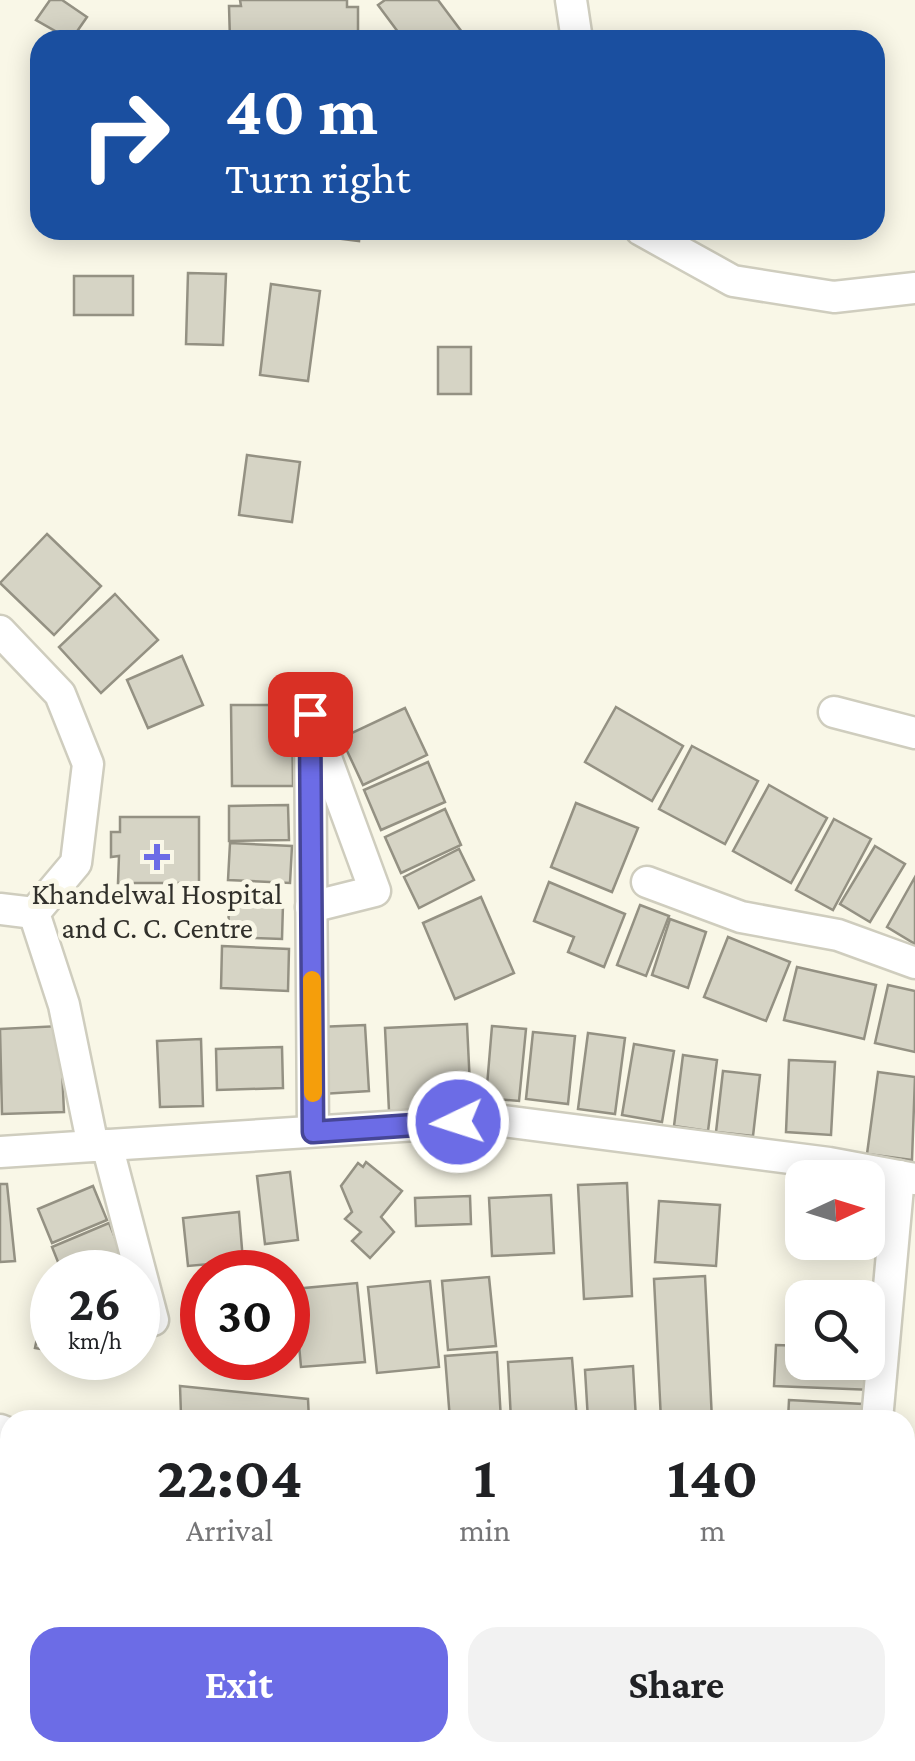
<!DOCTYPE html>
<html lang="en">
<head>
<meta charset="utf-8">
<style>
  body { margin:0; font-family:"Crimson Pro",serif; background:#f2f2f2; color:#202124; height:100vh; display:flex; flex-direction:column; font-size:38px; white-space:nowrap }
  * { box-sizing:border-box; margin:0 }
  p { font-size:32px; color:#757577 }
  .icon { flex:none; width:55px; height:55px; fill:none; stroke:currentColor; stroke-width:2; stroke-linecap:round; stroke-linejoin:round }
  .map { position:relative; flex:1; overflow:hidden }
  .panel { position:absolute; left:0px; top:1410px; width:915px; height:352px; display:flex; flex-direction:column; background:#fff; border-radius:30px 30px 0 0; box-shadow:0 5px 25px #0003 }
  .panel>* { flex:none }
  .hud { position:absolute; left:30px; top:30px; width:855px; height:210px; border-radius:30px; box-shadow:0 5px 25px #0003; background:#1a4fa0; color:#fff; overflow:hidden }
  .needle { width:65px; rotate:86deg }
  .controls { position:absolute; left:785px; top:1160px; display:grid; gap:20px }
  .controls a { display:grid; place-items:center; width:100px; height:100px; border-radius:20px; background:#fff; box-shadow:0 5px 25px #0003; font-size:50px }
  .speed { position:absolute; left:30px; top:1250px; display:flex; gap:20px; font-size:50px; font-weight:700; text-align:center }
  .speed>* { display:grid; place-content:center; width:130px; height:130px; border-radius:50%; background:#fff; box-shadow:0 5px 25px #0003; line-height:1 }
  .speed small { font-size:25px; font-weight:400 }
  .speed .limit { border:15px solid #d22; background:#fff; color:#111 }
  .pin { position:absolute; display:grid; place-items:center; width:85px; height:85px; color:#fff; margin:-42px; border-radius:20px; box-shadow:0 5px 15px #0006 }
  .me { position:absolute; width:110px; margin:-55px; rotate:266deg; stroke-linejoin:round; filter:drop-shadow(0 0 8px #0008) }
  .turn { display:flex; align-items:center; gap:35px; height:210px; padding:0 30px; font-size:45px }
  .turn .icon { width:130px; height:130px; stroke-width:2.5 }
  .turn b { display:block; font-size:70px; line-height:85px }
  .eta { display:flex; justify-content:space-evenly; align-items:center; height:170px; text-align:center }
  .eta b { font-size:60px; font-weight:700; line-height:70px }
  .cta { display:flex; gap:20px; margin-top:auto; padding:20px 30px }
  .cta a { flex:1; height:115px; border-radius:30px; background:#6c6ce6; color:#fff; font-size:40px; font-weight:700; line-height:115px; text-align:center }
  .cta a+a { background:#f2f2f2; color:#202124 }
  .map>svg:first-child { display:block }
  .building { fill:#d6d4c5; stroke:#949183; stroke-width:2.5 }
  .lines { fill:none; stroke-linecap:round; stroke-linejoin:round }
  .minor-casing { stroke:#cfcdbe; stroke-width:35 }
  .minor { stroke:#fff; stroke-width:30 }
  .route-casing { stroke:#464696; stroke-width:25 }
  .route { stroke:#6c6ce6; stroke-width:18 }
  .slow { stroke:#f59e0b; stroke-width:18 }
  .poi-dot { fill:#6c6ce6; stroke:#f9f7e7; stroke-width:4 }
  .labels { text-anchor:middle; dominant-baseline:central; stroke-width:10; stroke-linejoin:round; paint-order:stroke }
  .poi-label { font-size:30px; fill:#31302b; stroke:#f9f7e7 }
</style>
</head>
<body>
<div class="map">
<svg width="915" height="1761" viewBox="0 0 915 1761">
  <rect width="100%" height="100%" fill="#f9f7e7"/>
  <g class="building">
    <polygon points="50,0 62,0 87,17 71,40 36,20"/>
    <polygon points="240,0 347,0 347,7 358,7 358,40 230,40 229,6 241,6"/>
    <polygon points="385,0 438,0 468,40 404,40 378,5"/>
    <polygon points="271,230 360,230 359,241"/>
    <polygon points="188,273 226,274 223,345 186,344"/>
    <rect x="74" y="276" width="59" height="39"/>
    <polygon points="271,284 320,291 308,381 260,375"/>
    <rect x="438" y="347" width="33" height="47"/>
    <polygon points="247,455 300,462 292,522 239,515"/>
    <polygon points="47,534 101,586 54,635 0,583"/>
    <polygon points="115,594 158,640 101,693 59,647"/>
    <polygon points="182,656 203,705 148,728 127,680"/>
    <polygon points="231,705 292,705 293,786 232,786"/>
    <polygon points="616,707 683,746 652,801 585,762"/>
    <polygon points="405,708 427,755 363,785 341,738"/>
    <polygon points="692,746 758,781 725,844 659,809"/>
    <polygon points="428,762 445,802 381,830 364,790"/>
    <polygon points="769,785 827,818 791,883 733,851"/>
    <polygon points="576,803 638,828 612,892 551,867"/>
    <polygon points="288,805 289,840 229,841 229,806"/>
    <polygon points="445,809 461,845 401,873 385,837"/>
    <polygon points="120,817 199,817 199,883 118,883 119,856 111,857 111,832 120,832"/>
    <polygon points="834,819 871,839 833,910 796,890"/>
    <polygon points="230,843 292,846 290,883 228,880"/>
    <polygon points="875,846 905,864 870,922 840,904"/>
    <polygon points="459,849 474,880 419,908 404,877"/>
    <polygon points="915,877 915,944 887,927"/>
    <polygon points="549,882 625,914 604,967 568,952 574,937 534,921"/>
    <polygon points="481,897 514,973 455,999 423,923"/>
    <polygon points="229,903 283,904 282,939 228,937"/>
    <polygon points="640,905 669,916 646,976 617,965"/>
    <polygon points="670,919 706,932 688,988 652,975"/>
    <polygon points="728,937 790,962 766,1021 704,997"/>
    <polygon points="222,946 289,949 288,991 221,988"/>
    <polygon points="797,967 876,985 864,1039 784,1020"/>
    <polygon points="888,985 915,991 915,1052 875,1043"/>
    <polygon points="467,1024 471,1107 389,1111 385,1028"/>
    <polygon points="365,1025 369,1091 322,1094 318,1027"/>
    <polygon points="60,1026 64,1112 2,1114 0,1029"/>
    <polygon points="492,1026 526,1029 519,1101 486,1098"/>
    <polygon points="533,1032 575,1036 568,1104 526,1099"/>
    <polygon points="588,1033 625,1038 615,1114 578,1109"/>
    <polygon points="201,1039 203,1106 160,1107 157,1041"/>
    <polygon points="634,1044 674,1051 662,1122 622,1115"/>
    <polygon points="282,1047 283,1088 217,1090 216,1049"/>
    <polygon points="683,1055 717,1060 708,1131 674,1126"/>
    <polygon points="789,1060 835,1062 831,1135 786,1132"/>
    <polygon points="723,1071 760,1075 753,1136 716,1132"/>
    <polygon points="878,1072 915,1077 912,1160 867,1154"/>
    <polygon points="366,1162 402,1191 381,1217 394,1232 370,1258 352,1241 361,1232 345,1219 352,1212 341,1186 358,1163 363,1167"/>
    <polygon points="290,1172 298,1240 265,1244 257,1176"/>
    <polygon points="627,1183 632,1296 584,1299 578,1185"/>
    <polygon points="0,1184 7,1184 15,1261 0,1262"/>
    <polygon points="93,1186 107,1220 52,1243 38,1209"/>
    <polygon points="551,1195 554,1253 492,1256 489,1198"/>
    <polygon points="470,1196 471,1224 416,1226 415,1198"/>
    <polygon points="659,1201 720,1205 716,1266 655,1262"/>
    <polygon points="239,1212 243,1261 188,1266 183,1218"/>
    <polygon points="109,1223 125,1262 101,1272 62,1272 52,1247"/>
    <polygon points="705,1276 712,1420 661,1420 654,1279"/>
    <polygon points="489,1277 496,1346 448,1350 442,1281"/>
    <polygon points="430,1281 439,1367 377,1373 368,1287"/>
    <polygon points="357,1283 365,1362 301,1367 294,1289"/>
    <polygon points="46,1294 52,1295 52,1351 35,1348"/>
    <polygon points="202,1298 202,1327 198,1327 195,1299"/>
    <polygon points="776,1345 802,1346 802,1362 868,1362 868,1348 874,1349 873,1390 774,1386"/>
    <polygon points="497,1352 501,1420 450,1420 445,1356"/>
    <polygon points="84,1358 124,1358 123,1365"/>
    <polygon points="209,1358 258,1358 209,1363"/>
    <polygon points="572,1358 577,1420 511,1420 508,1362"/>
    <polygon points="633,1366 636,1420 588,1420 585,1370"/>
    <polygon points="180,1386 308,1399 309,1420 162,1420 162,1416 181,1415"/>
    <polygon points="789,1400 863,1404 862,1420 788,1420"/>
    <polygon points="10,1607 10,1752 34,1752 7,1758 0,1722 0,1609"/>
    <polygon points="148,1752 225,1752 226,1761 149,1761"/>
    <polygon points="252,1752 339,1752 339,1754 252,1755"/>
    <polygon points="347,1752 402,1752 402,1757 347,1758"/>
    <polygon points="633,1752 685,1752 684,1761 632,1761"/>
  </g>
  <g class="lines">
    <g class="minor-casing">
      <g id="minor">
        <polyline points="571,0 577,40"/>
        <polyline points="641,230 733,281 834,297 915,288"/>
        <polyline points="0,631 60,694 88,764 76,863 34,913 64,1005 93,1146"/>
        <polyline points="834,712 915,733"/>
        <polyline points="310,714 313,1131"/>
        <polyline points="647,882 741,917 838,935 915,963"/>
        <polyline points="311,907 375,891 318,736"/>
        <polyline points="0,909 34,913"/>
        <polyline points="107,1145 153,1320"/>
        <polyline points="0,1152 495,1120 829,1163 915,1179"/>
        <polyline points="877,1420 899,1176"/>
        <polyline points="0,1430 10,1434"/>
        <polyline points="132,1752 133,1761"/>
        <polyline points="806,1752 825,1761"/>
      </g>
    </g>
    <use href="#minor" class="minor"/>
  </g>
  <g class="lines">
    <g class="route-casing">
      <polyline id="route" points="310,714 313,1132 458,1122"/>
    </g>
    <use href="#route" class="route"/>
    <polyline class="slow" points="312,980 313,1093"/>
  </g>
  <path class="poi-dot" d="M152 842h10v10h10v10h-10v10h-10v-10h-10v-10h10z"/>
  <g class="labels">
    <g class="poi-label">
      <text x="157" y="893">Khandelwal Hospital<tspan x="157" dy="34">and C. C. Centre</tspan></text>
    </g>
  </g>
</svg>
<div class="controls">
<a><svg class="needle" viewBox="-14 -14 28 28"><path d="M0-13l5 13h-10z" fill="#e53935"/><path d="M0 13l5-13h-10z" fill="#757577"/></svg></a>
<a><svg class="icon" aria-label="search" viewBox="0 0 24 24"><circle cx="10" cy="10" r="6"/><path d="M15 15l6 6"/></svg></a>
</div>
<div class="speed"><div>26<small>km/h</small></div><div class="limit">30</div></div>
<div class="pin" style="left:310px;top:714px;background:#d93025"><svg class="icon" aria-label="arrive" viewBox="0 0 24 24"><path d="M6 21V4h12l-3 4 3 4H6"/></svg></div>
<svg class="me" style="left:458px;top:1122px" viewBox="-20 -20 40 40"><circle r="17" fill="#6c6ce6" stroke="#fff" stroke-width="3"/><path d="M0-11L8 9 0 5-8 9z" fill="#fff"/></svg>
<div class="hud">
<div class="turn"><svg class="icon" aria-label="right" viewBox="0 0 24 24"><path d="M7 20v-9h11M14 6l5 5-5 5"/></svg><div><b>40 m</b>Turn right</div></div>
</div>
<section class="panel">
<div class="eta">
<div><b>22:04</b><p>Arrival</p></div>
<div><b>1</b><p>min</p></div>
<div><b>140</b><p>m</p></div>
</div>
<div class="cta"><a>Exit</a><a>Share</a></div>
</section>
</div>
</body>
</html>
